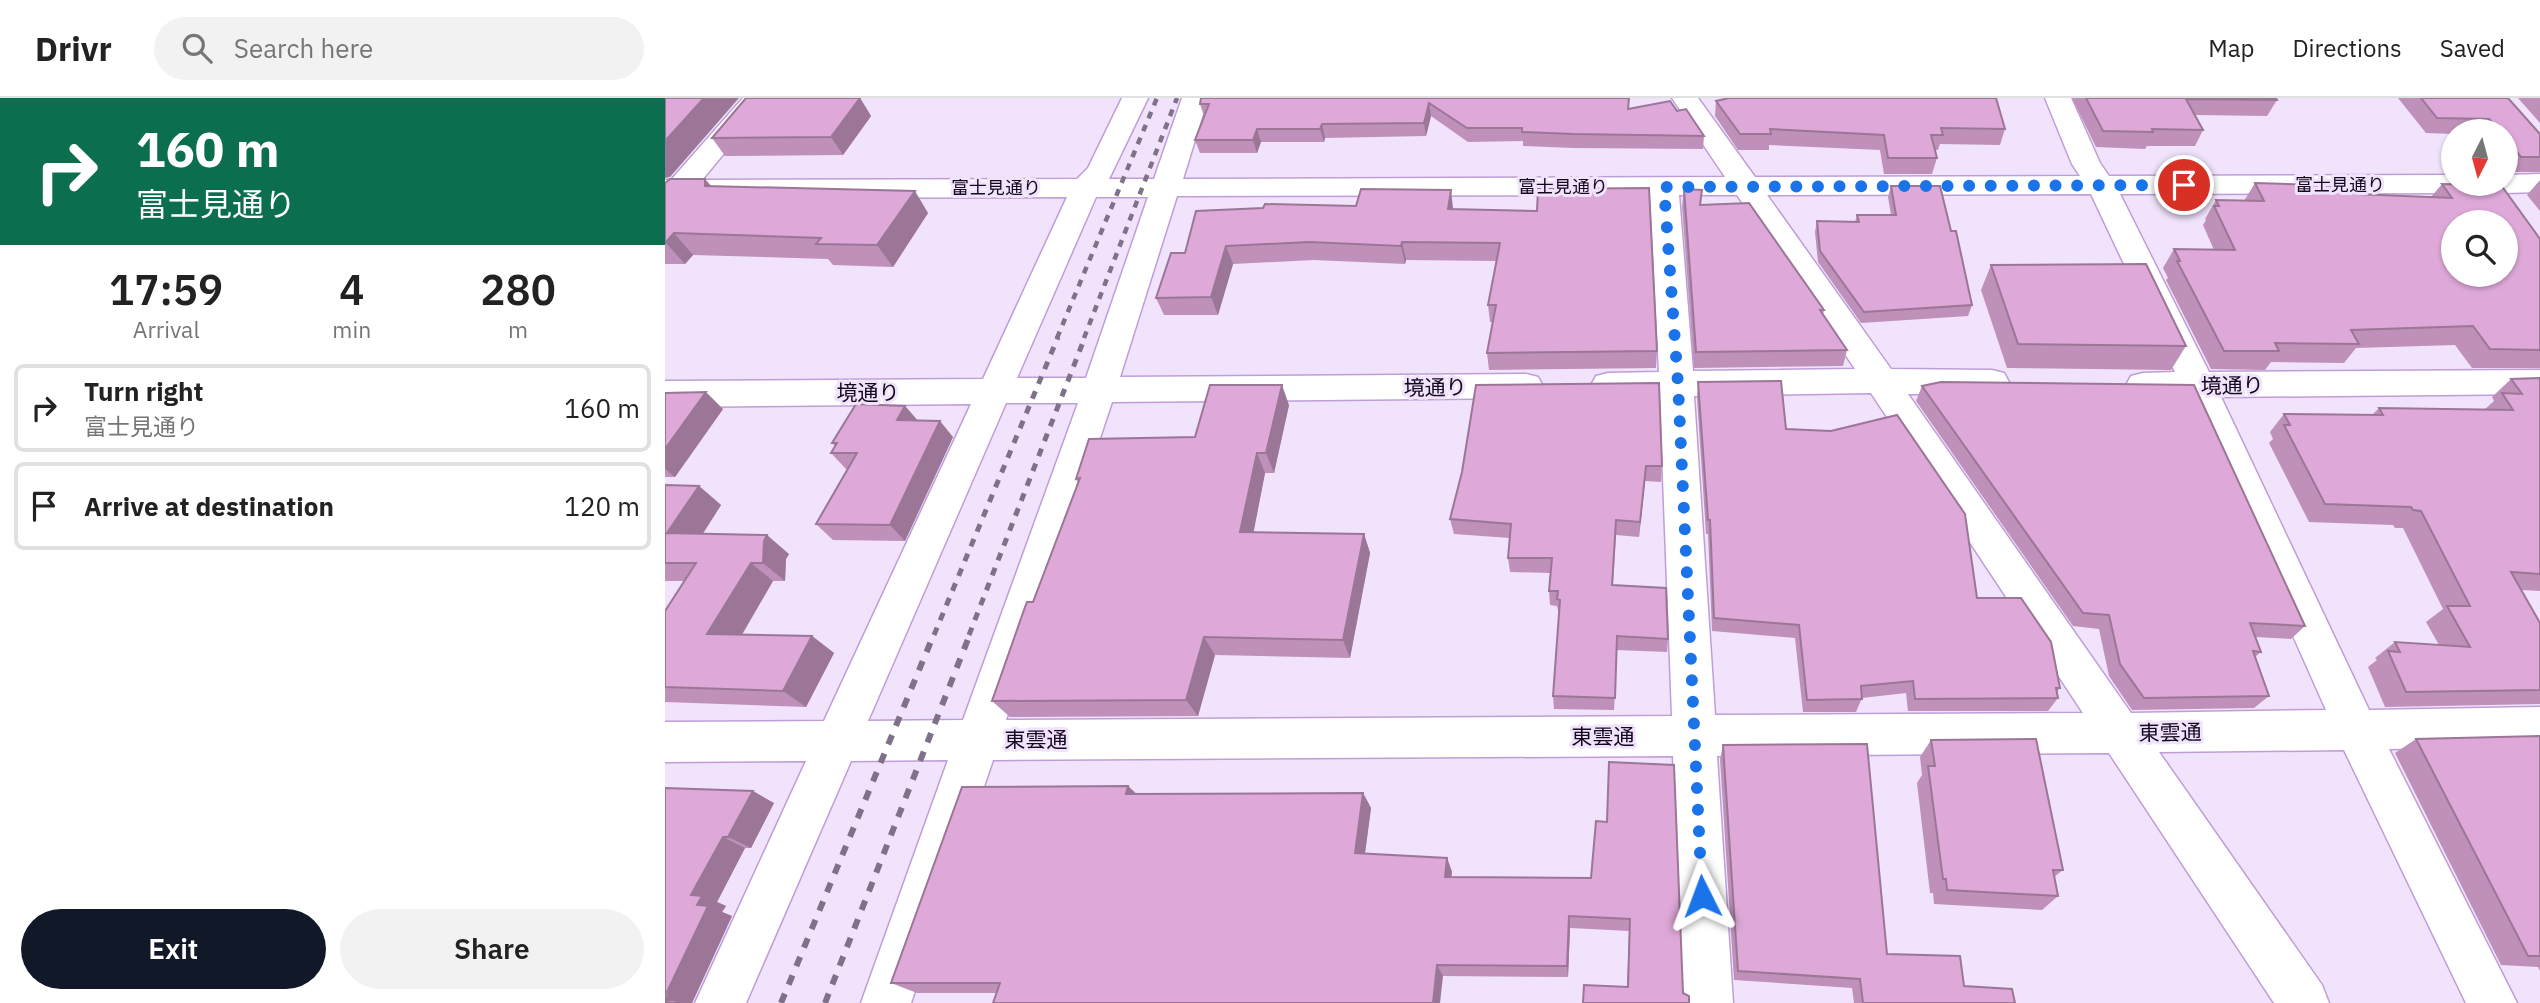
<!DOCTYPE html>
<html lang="en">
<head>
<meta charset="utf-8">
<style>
  body { margin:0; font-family:"IBM Plex Sans","Noto Sans JP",sans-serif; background:#f2f2f2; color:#222; height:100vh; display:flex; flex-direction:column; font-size:26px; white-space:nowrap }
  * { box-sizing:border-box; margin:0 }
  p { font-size:23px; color:#767676 }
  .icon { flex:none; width:38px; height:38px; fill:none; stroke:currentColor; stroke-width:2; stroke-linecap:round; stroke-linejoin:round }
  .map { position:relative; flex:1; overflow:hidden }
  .sheet { display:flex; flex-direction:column; background:#fff; width:665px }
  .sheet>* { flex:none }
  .top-card { background:#0b6e4f; color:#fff; overflow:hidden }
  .needle { width:46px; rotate:186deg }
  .buttons { position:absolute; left:1776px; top:21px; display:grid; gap:14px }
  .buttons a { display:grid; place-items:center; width:77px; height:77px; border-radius:50%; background:#fff; box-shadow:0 2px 5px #0004; font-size:35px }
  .pin { position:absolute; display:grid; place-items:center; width:60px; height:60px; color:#fff; margin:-30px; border:4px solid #fff; border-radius:50%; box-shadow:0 2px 7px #0007 }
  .me { position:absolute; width:77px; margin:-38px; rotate:357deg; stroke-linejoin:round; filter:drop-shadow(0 0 5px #0008) }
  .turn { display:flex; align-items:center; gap:24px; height:147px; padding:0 21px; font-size:32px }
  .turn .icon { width:91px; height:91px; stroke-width:2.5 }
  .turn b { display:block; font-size:49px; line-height:60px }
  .eta { display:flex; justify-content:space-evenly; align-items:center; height:119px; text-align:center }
  .eta b { font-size:42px; font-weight:600; line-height:49px }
  .cta { display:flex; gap:14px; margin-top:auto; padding:14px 21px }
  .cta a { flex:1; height:80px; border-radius:42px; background:#111827; color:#fff; font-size:28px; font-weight:600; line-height:80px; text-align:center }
  .cta a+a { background:#f2f2f2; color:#222 }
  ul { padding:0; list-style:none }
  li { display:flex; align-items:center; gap:21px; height:88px; margin:0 14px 10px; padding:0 7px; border:4px solid #e0e0e0; border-radius:10px }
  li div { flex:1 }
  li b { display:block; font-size:26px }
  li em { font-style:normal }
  header { display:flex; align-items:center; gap:42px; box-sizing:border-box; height:98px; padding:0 35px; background:#fff; border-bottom:2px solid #e0e0e0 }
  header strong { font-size:33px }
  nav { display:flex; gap:38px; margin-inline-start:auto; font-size:24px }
  .search { width:490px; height:63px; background:#f2f2f2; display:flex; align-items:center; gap:18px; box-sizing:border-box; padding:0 24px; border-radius:38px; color:#767676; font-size:26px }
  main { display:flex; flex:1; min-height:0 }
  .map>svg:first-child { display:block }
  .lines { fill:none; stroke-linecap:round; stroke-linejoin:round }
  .minor-casing { stroke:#bf9ed8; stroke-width:3 }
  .minor { fill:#fff; fill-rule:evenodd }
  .rail-far2 { stroke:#7f7288; stroke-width:4.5; stroke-dasharray:7 7; stroke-linecap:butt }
  .rail-far1 { stroke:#7f7288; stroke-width:5; stroke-dasharray:8 8; stroke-linecap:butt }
  .rail { stroke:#7f7288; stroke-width:6; stroke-dasharray:10 10; stroke-linecap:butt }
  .wall { fill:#bf90ba }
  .shaded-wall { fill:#9b7697 }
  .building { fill:#dea8d8; stroke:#9b7697; stroke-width:2; fill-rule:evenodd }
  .route { stroke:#1a73e8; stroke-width:12; stroke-dasharray:0 21.6 }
  .labels { text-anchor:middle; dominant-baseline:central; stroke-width:6; stroke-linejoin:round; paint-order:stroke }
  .far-street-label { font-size:18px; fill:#14081c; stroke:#f1e3fc }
  .street-label { font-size:21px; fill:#14081c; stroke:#f1e3fc }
</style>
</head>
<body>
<header>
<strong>Drivr</strong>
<div class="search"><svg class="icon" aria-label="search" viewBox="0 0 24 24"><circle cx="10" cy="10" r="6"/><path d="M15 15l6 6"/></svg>Search here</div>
<nav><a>Map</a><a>Directions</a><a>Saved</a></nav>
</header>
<main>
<section class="sheet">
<div class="top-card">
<div class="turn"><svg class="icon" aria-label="right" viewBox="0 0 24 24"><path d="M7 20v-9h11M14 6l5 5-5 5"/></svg><div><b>160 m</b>富士見通り</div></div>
</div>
<div class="eta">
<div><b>17:59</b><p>Arrival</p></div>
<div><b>4</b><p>min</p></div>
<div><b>280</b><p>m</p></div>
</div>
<ul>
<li><svg class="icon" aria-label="right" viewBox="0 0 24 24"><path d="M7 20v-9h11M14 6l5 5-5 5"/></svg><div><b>Turn right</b><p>富士見通り</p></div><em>160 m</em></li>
<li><svg class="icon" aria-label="arrive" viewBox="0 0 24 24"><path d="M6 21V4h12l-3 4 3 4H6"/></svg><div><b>Arrive at destination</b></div><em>120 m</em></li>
</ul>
<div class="cta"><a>Exit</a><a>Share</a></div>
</section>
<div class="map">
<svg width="1875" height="905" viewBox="0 0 1875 905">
  <rect width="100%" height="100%" fill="#f1e3fc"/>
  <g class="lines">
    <g class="minor-casing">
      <g id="minor">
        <path d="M78 0H105L37 82 412 81 423 70 457 0H483L444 81H489L517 0H543L518 81 1060 79 1007 0H1033L1090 79 1415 78 1407 66 1380 0H1406L1435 65 1444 78 1788 77V86H1810L1806 92 1796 95 1455 96 1544 274 1875 272V296L1556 299 1704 612 1875 609V649L1724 651 1852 905H1801L1679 652 1494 654 1657 887 1664 905H1609L1444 655 1052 658 1068 905H1018L1008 658 328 662 246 905H196L283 662 186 663 81 905H30L141 663 0 664V624L159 623 306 306 0 309V283L318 281 402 99 22 100 14 108 0 110V82H6ZM1426 96 1510 274 1478 275 1466 278 1461 287 1466 296 1478 299H1522L1661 612 1466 615 1243 296H1327L1339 293 1344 284 1339 275 1327 272 1226 271 1102 97ZM985 97 994 274 943 275 931 278 926 287 931 296 943 299H995L1007 618 341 622 447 304 861 300 873 297 878 288 873 279 861 276 455 279 512 98ZM1014 97H1072L1190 271 1028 273ZM431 99H483L421 280H352ZM1206 295 1418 615 1050 617 1029 298ZM341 305H413L298 622 203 623Z"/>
        <polygon points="1875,76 1875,94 1841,95 1831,92 1827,86 1841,86 1841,77"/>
      </g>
    </g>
    <use href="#minor" class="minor"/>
    <g class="rail-far2">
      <polyline points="392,240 492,0"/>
      <polyline points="419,240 512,0"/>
    </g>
    <g class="rail-far1">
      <polyline points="269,537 393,239"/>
      <polyline points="304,537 420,239"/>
    </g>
    <g class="rail">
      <polyline points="116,905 269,536"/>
      <polyline points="160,905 305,536"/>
    </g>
  </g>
  <g class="wall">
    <polygon points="195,0 206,18 178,57 60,58 47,40"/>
    <polygon points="964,0 964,11 1012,13 1039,38 1038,51 908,50 858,48 858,43 803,44 766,18 761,38 660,40 659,44 596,44 592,55 535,55 530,42 539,18 535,6"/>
    <polygon points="1407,0 1611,0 1612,2 1602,18 1530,17 1538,32 1530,48 1482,48 1480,51 1431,49"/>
    <polygon points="1733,0 1843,0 1875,36 1875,74 1844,74 1841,71 1841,33 1788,33 1788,36 1761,35"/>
    <polygon points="1853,0 1875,0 1875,25"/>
    <polygon points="1051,3 1340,31 1335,47 1275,46 1273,52 1270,52 1272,60 1267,76 1219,76 1215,52 1104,47 1104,52 1073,52 1050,18"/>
    <polygon points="40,81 47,89 263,115 228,169 168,167 163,161 28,157 20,166 0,166 0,85"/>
    <polygon points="1875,82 1875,113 1862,97"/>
    <polygon points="1590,85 1691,96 1766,99 1777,86 1875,141 1875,270 1807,270 1790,247 1691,250 1679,265 1606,264 1600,272 1546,271 1501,182 1503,180 1498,170 1509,151 1549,152 1538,127 1541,122 1540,121 1551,102 1579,103"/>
    <polygon points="1226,88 1286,133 1307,207 1303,218 1196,225 1153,164 1150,134 1152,123 1190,124 1192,117 1226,117 1223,99"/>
    <polygon points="1019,91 1035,107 1159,212 1158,216 1182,252 1178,268 1029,270 1017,108"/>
    <polygon points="788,110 788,111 992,253 991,270 824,272 822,255 828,224 825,224 823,207 832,163 741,162 740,166 649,162 568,166 553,217 499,217 491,200 520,155"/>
    <polygon points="1326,167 1521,248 1506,272 1342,270 1316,192"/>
    <polygon points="1875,280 1875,493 1856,492 1875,525 1875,606 1720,609 1703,569 1712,562 1710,560 1730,544 1774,547 1761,524 1778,511 1738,430 1730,430 1728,427 1644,424 1604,345 1608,341 1605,334 1619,316 1707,317 1714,310 1820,311 1829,303 1827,299 1846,281"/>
    <polygon points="1033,284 1121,331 1312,500 1395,590 1392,594 1393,600 1383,613 1243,613 1241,595 1197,600 1191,614 1138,614 1130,540 1047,533 1043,436 1041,436 1032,300"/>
    <polygon points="811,287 997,368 996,384 980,383 974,439 951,437 948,487 1003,541 1002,554 952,552 949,612 889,611 888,598 894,516 892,508 885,507 884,493 885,475 845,474 843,460 845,440 789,436 785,421 797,374"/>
    <polygon points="1257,288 1640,528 1626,541 1590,539 1596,554 1590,559 1604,598 1589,610 1467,612 1444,578 1434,531 1408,528 1251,303"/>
    <polygon points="0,295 58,311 10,379 0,379"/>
    <polygon points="624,307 609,375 600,375 588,434 699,436 705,455 685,560 550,557 533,618 345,619 327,603 368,504 413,385 411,381 530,339"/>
    <polygon points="240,308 252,322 288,339 240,443 168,442 151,426 183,371 181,371 166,355 170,348 167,345"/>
    <polygon points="0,387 34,388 56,407 38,436 124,456 121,461 120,483 108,483 77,537 147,538 169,555 141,609 0,604 0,513 20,483 0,483"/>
    <polygon points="1875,638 1875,873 1873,869 1836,867 1730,655 1751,641"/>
    <polygon points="1266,642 1398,772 1389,779 1393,798 1377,812 1269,806 1268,795 1265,795 1252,685 1257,677 1255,659"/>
    <polygon points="1058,647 1222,856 1299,888 1350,905 1189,905 1187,890 1069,882 1055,661"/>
    <polygon points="463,688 472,696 698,695 706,710 700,756 782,760 787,774 786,779 926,780 931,723 1018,895 962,889 964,833 905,830 903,879 778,878 331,895 252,895 226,885"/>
    <polygon points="0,690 109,705 86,750 80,750 52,804 61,808 57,814 67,818 27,905"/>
  </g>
  <g class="shaded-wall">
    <polygon points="39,0 74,0 5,79 0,80 0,43"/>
    <polygon points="195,0 206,18 178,57 166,39"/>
    <polygon points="764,5 766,18 761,38 759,25"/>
    <polygon points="657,26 660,40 659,44 655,31"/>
    <polygon points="592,31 596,44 592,55 588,42"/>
    <polygon points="40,81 58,103 40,88"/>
    <polygon points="786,92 788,110 786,129 783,111"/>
    <polygon points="250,93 263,115 228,169 212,147"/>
    <polygon points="9,135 28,157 20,166 1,145"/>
    <polygon points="737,144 741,162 740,166 736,148"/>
    <polygon points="561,148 568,166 553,217 546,199"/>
    <polygon points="617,287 624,307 609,375 601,355"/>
    <polygon points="41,294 58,311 10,379 0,371 0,351"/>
    <polygon points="240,308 254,324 232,322"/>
    <polygon points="275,323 288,339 240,443 225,427"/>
    <polygon points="592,355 600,375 585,453 575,434"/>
    <polygon points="981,368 980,383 974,439 975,424"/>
    <polygon points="34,388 56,407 26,453 2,435"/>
    <polygon points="699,436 705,455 685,560 678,542"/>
    <polygon points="102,437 124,456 121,461 120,483 98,465 99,443"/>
    <polygon points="86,465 108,483 67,553 42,536"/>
    <polygon points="147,538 169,555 141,609 118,593"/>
    <polygon points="539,539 550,557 533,618 521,602"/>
    <polygon points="463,688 478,703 461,696"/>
    <polygon points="88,693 109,705 86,750 63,739"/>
    <polygon points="698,695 706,710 698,769 690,755"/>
    <polygon points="58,739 80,750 52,804 61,808 57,814 67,818 27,905 8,905 0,903 32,807 26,797"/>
    <polygon points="782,760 787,774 785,792 780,779"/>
    <polygon points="904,818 905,830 903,879 902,868"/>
    <polygon points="772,867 778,878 775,905 768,905"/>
  </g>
  <g class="building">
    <polygon points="0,0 39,0 0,43"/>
    <polygon points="81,0 195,0 166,39 47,40"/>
    <polygon points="536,0 964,0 963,11 1005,3 1012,13 1021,11 1039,38 908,36 857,34 857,30 802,30 764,5 759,25 657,26 655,31 592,31 588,42 530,42 544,6 535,6"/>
    <polygon points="1064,0 1331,0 1340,31 1276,30 1278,37 1266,37 1272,60 1223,60 1219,37 1105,31 1106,36 1075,36 1051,3"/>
    <polygon points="1421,0 1611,0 1612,2 1521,1 1538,32 1487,31 1488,34 1438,33"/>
    <polygon points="1756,0 1843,0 1875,36 1875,59 1856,59 1841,40 1841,33 1835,33 1824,21 1772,20"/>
    <polygon points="5,81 40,81 40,88 250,93 212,147 151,146 156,140 9,135 0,145 0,85"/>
    <path d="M1590 85 1686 88 1691 96 1787 100 1777 86 1836 87 1875 141V252L1825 251 1808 228 1686 232 1694 246 1610 245 1614 253H1559L1512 163H1515L1509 151 1570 152 1549 108H1554L1551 102 1599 103ZM1788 124H1841V177H1788Z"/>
    <polygon points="1226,88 1275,88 1286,133 1291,133 1307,207 1199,214 1155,153 1152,123 1194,124 1192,117 1231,117"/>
    <polygon points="984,90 992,253 822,255 831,207 823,207 835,145 737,144 736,148 644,144 561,148 546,199 491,200 506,155 520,155 531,113 598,110 600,106 691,108 696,91 786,92 783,111 872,113 873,91"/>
    <polygon points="1019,91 1037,92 1035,107 1084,105 1159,212 1155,212 1182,252 1031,254"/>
    <polygon points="1481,166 1521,248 1353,246 1326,167"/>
    <polygon points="1875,280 1875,476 1846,474 1875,525 1875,592 1741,594 1723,553 1735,554 1730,544 1805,549 1782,508 1805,508 1756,413 1748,412 1746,409 1660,406 1619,327 1625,327 1619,316 1718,317 1714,310 1848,312 1837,295 1857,296 1846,281"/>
    <polygon points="1116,283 1121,331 1166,333 1232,317 1300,416 1312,500 1356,500 1386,544 1395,590 1391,590 1393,600 1250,601 1248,583 1196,588 1197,601 1142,602 1134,527 1049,520 1045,422 1043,422 1033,284"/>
    <polygon points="1276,284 1529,287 1640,528 1585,525 1596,554 1588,553 1604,598 1479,600 1455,566 1444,517 1418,515 1257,288"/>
    <polygon points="994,285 997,368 981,368 975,424 951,422 947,487 1001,490 1003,541 952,538 950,600 888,598 895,502 892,501 893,493 884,493 887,460 843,460 846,426 785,421 797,374 811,287"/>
    <polygon points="545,287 617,287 601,355 592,355 575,434 699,436 678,542 539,539 521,602 327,603 360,509 362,504 368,504 415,380 411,381 424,341 530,339"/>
    <polygon points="41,294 0,351 0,295"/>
    <polygon points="191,306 240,308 232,322 275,323 225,427 151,426 192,355 166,355 172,345 167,345"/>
    <polygon points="0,387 34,388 2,435 102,437 99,443 98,465 86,465 42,536 147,538 118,593 0,589 0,513 31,465 0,465"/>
    <polygon points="1875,638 1875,858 1863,858 1751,641"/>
    <polygon points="1371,641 1398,772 1388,772 1393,798 1282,792 1281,781 1278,781 1263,668 1270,668 1266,642"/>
    <polygon points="1202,646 1222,856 1295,858 1299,888 1347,891 1350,905 1198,905 1195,881 1073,873 1058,647"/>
    <polygon points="944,664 1009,667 1018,895 1024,898 1024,905 918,905 919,887 963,889 965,821 904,818 902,868 772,867 768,905 328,905 335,885 226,885 297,689 463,688 461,696 698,695 690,755 782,760 780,779 926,780 931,723 942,724"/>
    <polygon points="0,690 88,693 63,739 58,739 26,797 37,798 32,807 43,808 1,896 0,902"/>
    <polygon points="11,902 10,905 0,905 0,903"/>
  </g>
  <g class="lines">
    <polyline class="route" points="1037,798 1013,286 999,89 1519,87"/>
  </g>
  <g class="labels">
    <g class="far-street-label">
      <text x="1675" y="86">富士見通り</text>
      <text x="898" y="88">富士見通り</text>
      <text x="331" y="89">富士見通り</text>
    </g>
    <g class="street-label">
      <text transform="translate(1567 287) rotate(-1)">境通り</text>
      <text transform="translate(770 289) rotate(-1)">境通り</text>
      <text x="203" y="294">境通り</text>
      <text transform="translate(1505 634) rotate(-1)">東雲通</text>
      <text x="938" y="638">東雲通</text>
      <text x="371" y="641">東雲通</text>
    </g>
  </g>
</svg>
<div class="buttons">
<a><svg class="needle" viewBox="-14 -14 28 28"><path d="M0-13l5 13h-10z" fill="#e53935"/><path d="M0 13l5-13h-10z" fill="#767676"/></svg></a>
<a><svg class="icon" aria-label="search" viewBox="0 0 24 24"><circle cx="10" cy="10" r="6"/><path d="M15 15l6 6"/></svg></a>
</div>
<div class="pin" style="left:1519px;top:87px;background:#d93025"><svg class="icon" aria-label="arrive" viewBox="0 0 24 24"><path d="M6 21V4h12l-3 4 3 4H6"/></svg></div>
<svg class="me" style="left:1037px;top:798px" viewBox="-20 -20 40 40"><path d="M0-17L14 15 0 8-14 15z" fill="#1a73e8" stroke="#fff" stroke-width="4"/></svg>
</div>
</main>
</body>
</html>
